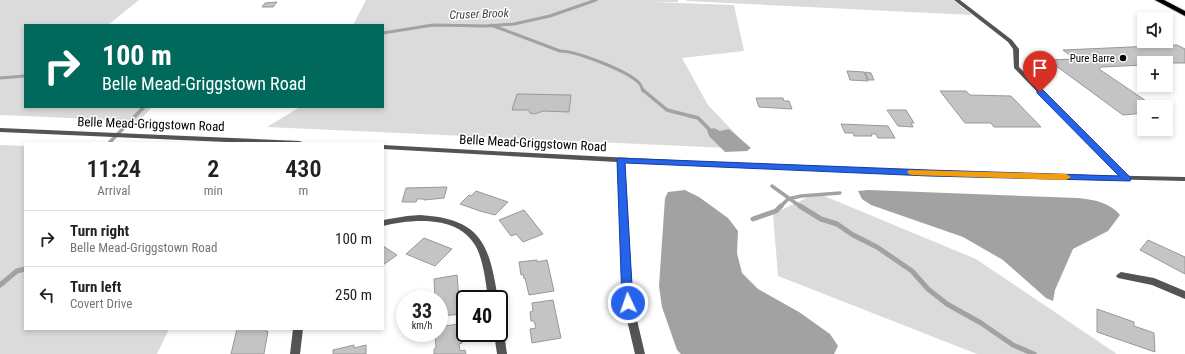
<!DOCTYPE html>
<html lang="en">
<head>
<meta charset="utf-8">
<style>
  body { margin:0; font-family:"Roboto Condensed",sans-serif; background:#f2f2f2; color:#222; height:100vh; display:flex; flex-direction:column; font-size:15px; white-space:nowrap }
  * { box-sizing:border-box; margin:0 }
  p { font-size:13px; color:#767676 }
  .icon { flex:none; width:22px; height:22px; fill:none; stroke:currentColor; stroke-width:2; stroke-linecap:round; stroke-linejoin:round }
  .map { position:relative; flex:1; overflow:hidden }
  .drawer { position:absolute; left:24px; top:142px; width:360px; height:188px; display:flex; flex-direction:column; background:#fff; border-radius:0px; box-shadow:0 2px 6px #0003 }
  .drawer>* { flex:none }
  .top-card { position:absolute; left:24px; top:24px; width:360px; height:84px; border-radius:0px; box-shadow:0 2px 6px #0003; background:#00695c; color:#fff; overflow:hidden }
  .controls { position:absolute; left:1137px; top:12px; display:grid; gap:8px }
  .controls a { display:grid; place-items:center; width:36px; height:36px; border-radius:0px; background:#fff; box-shadow:0 2px 6px #0003; font-size:20px }
  .speed { position:absolute; left:396px; top:290px; display:flex; gap:8px; font-size:20px; font-weight:700; text-align:center }
  .speed>* { display:grid; place-content:center; width:52px; height:52px; border-radius:50%; background:#fff; box-shadow:0 2px 6px #0003; line-height:1 }
  .speed small { font-size:10px; font-weight:400 }
  .speed .limit { border:2px solid #111; border-radius:6px; background:#fff; color:#111 }
  .pin { position:absolute; display:grid; place-items:center; width:34px; height:34px; color:#fff; margin:-41px -17px; border-radius:50% 50% 50% 0; rotate:-45deg; box-shadow:0 0 4px #0007 }
  .pin .icon { rotate:45deg }
  .me { position:absolute; width:44px; margin:-22px; rotate:357deg; stroke-linejoin:round; filter:drop-shadow(0 0 3px #0008) }
  .turn { display:flex; align-items:center; gap:14px; height:84px; padding:0 12px; font-size:18px }
  .turn .icon { width:52px; height:52px; stroke-width:2.5 }
  .turn b { display:block; font-size:28px; line-height:34px }
  .eta { display:flex; justify-content:space-evenly; align-items:center; height:68px; text-align:center }
  .eta b { font-size:24px; font-weight:600; line-height:28px }
  ul { padding:0; list-style:none }
  li { display:flex; align-items:center; gap:12px; height:56px; padding:0 12px; border-top:1px solid #e0e0e0 }
  li div { flex:1 }
  li b { display:block; font-size:15px }
  li em { font-style:normal }
  .map>svg:first-child { display:block }
  .green { fill:#dbdbdb }
  .water { fill:#a2a2a2 }
  .lines { fill:none; stroke-linecap:round; stroke-linejoin:round }
  .stream-far2 { stroke:#a2a2a2; stroke-width:3 }
  .stream-far1 { stroke:#a2a2a2; stroke-width:3.5 }
  .stream { stroke:#a2a2a2; stroke-width:5 }
  .building { fill:#c4c4c4; stroke:#989898 }
  .trunk-casing { stroke:#dbdbdb; stroke-width:2 }
  .minor { fill:#545454; fill-rule:evenodd }
  .tertiary { fill:#545454; fill-rule:evenodd }
  .trunk { fill:#000; fill-rule:evenodd }
  .route { fill:#2563eb; stroke:#184099 }
  .slow { fill:#f59e0b }
  .poi-dot { fill:#000; stroke:#fff; stroke-width:1.5 }
  .labels { text-anchor:middle; dominant-baseline:central; stroke-width:3; stroke-linejoin:round; paint-order:stroke }
  .far-poi-label { font-size:11px; fill:#000; stroke:#fff; text-anchor:end }
  .far-water-label { font-size:12px; font-style:italic; fill:#434343; stroke:#fff }
  .street-label { font-size:13px; fill:#000; stroke:#fff }
</style>
</head>
<body>
<div class="map">
<svg width="1185" height="354" viewBox="0 0 1185 354">
  <rect width="100%" height="100%" fill="#fff"/>
  <g class="green">
    <polygon points="0,0 139,0 108,25 25,25 25,107 152,107 139,121 0,115"/>
    <polygon points="366,0 678,0 678,2 652,2 734,5 744,51 682,58 708,105 750,149 267,127 300,107 383,107 383,25 353,25"/>
    <polygon points="687,0 953,0 972,15 686,1"/>
    <polygon points="0,145 25,146 25,329 169,329 157,354 0,354"/>
    <polygon points="817,193 976,259 1117,354 977,354 778,276 773,214"/>
  </g>
  <g class="water">
    <polygon points="714,128 720,131 729,129 751,148 747,151 725,152 709,136 707,130"/>
    <polygon points="685,190 699,197 728,218 738,231 737,253 742,273 758,289 799,312 830,334 838,346 834,354 681,354 677,350 662,307 659,286 665,198 668,192"/>
    <path d="M869 190 1078 198C1095 200 1109 202 1120 215L1108 231 1073 249 1055 290 1053 301 1046 298 1003 260 963 237 871 205 862 199 858 191Z"/>
  </g>
  <g class="lines">
    <g class="stream-far2">
      <path d="M491 25 560 51C576 51 628 71 639 83 641 84 642 89 643 91"/>
      <polyline points="383,33 433,25 486,26 514,24 550,16 596,0"/>
      <polyline points="0,78 25,76"/>
    </g>
    <g class="stream-far1">
      <polyline points="643,90 667,110 698,118 713,133"/>
      <polyline points="109,143 144,107"/>
      <polyline points="772,186 801,207"/>
      <polyline points="780,207 788,199 801,196 840,193"/>
    </g>
    <g class="stream">
      <polyline points="800,206 821,219 837,224 853,235 877,247 912,271 928,289 947,304 981,323 1013,345 1034,354"/>
      <polyline points="753,219 776,211 781,206"/>
      <polyline points="0,285 17,271 25,269"/>
    </g>
  </g>
  <g class="building">
    <polygon points="277,2 273,7 262,7 265,3"/>
    <polygon points="1177,45 1185,49 1185,63 1144,63 1144,65 1101,67 1099,69 1155,107 1144,107 1144,113 1123,115 1048,60 1075,59 1063,50"/>
    <polygon points="847,71 864,72 868,81 850,80"/>
    <polygon points="865,72 871,73 874,80 868,80"/>
    <polygon points="940,91 966,91 970,95 1011,96 1041,127 994,127 991,123 965,123"/>
    <polygon points="517,94 571,95 569,112 543,111 535,114 530,113 529,110 512,110"/>
    <polygon points="756,98 783,98 784,101 789,101 792,109 759,107"/>
    <polygon points="887,110 906,110 914,123 911,123 913,127 898,126"/>
    <polygon points="841,124 888,126 895,138 878,138 876,134 871,134 872,136 854,136 853,133 845,133"/>
    <polygon points="447,187 444,198 424,200 424,199 417,199 416,202 402,202 406,188"/>
    <polygon points="476,191 508,202 495,215 480,211 460,204 469,195 471,196"/>
    <polygon points="524,210 543,234 523,242 516,234 511,236 499,220"/>
    <polygon points="424,238 452,249 435,266 406,254"/>
    <polygon points="1148,240 1185,257 1185,274 1140,250"/>
    <polygon points="383,246 397,255 383,265"/>
    <polygon points="537,260 537,262 547,260 554,291 529,295 525,278 524,279 523,274 521,275 519,262"/>
    <polygon points="457,275 459,299 462,299 463,314 439,316 439,299 433,299 435,297 434,279"/>
    <polygon points="553,300 561,338 532,343 530,329 536,328 534,321 531,321 530,312 533,311 532,303"/>
    <polygon points="1097,309 1134,322 1134,326 1154,333 1155,352 1097,332"/>
    <polygon points="458,324 459,334 461,333 462,343 459,344 460,351 465,350 466,354 434,354 434,349 436,348 435,333 439,333 439,327"/>
    <polygon points="237,329 266,329 266,332 268,331 264,354 231,354"/>
    <polygon points="354,345 354,348 366,345 366,354 333,354 333,350"/>
  </g>
  <g class="lines">
    <g class="trunk-casing">
      <polygon id="trunk" points="1155,0 1164,0 1185,11 1185,16"/>
    </g>
    <g class="minor">
      <polygon points="954,0 960,0 1012,40 1019,49 1019,67 1130,177 1131,179 1130,181 1124,181 1014,68 1013,49 1008,42"/>
      <path d="M420 215C482 219 489 244 498 299H488C486 283 483 258 475 245 457 215 412 219 383 226V220L407 216Z"/>
      <polygon points="1121,272 1154,278 1185,291 1185,299 1152,285 1118,278 1116,276 1118,274"/>
      <polygon points="293,329 303,329 300,354 290,354"/>
      <polygon points="499,329 503,330 504,333 507,354 497,354 494,333 499,333"/>
    </g>
    <g class="tertiary">
      <polygon points="0,128 300,141 304,143 249,143 0,132"/>
      <path d="M383 145C650 160 917 172 1185 177V181L884 174 625 162 633 303 645 354H635L623 303 617 162 383 149Z"/>
    </g>
    <use href="#trunk" class="trunk"/>
  </g>
  <polygon class="route" points="1040,89 1043,90 1130,177 1131,179 1130,181 929,176 625,163 633,303 632,306 628,308 624,306 622,303 617,160 618,158 929,170 1119,176 1037,93 1037,90"/>
  <polygon class="slow" points="909,170 1066,174 1071,177 1066,180 912,175 909,174 907,172"/>
  <circle class="poi-dot" cx="1123" cy="58" r="4"/>
  <g class="labels">
    <g class="far-poi-label">
      <text x="1115" y="58">Pure Barre</text>
    </g>
    <g class="far-water-label">
      <text transform="translate(479 14) rotate(-2)">Cruser Brook</text>
    </g>
    <g class="street-label">
      <text transform="translate(151 124) rotate(2)">Belle Mead-Griggstown Road</text>
      <text transform="translate(533 143) rotate(3)">Belle Mead-Griggstown Road</text>
    </g>
  </g>
</svg>
<div class="controls">
<a><svg class="icon" aria-label="sound" viewBox="0 0 24 24"><path d="M4 9h4l5-4v14l-5-4H4zM17 9q2 3 0 6"/></svg></a>
<a>+</a>
<a>−</a>
</div>
<div class="speed"><div>33<small>km/h</small></div><div class="limit">40</div></div>
<div class="pin" style="left:1040px;top:92px;background:#d93025"><svg class="icon" aria-label="arrive" viewBox="0 0 24 24"><path d="M6 21V4h12l-3 4 3 4H6"/></svg></div>
<svg class="me" style="left:628px;top:303px" viewBox="-20 -20 40 40"><circle r="17" fill="#2563eb" stroke="#fff" stroke-width="3"/><path d="M0-11L8 9 0 5-8 9z" fill="#fff"/></svg>
<div class="top-card">
<div class="turn"><svg class="icon" aria-label="right" viewBox="0 0 24 24"><path d="M7 20v-9h11M14 6l5 5-5 5"/></svg><div><b>100 m</b>Belle Mead-Griggstown Road</div></div>
</div>
<section class="drawer">
<div class="eta">
<div><b>11:24</b><p>Arrival</p></div>
<div><b>2</b><p>min</p></div>
<div><b>430</b><p>m</p></div>
</div>
<ul>
<li><svg class="icon" aria-label="right" viewBox="0 0 24 24"><path d="M7 20v-9h11M14 6l5 5-5 5"/></svg><div><b>Turn right</b><p>Belle Mead-Griggstown Road</p></div><em>100 m</em></li>
<li><svg class="icon" aria-label="left" viewBox="0 0 24 24"><path d="M17 20v-9H6M10 6l-5 5 5 5"/></svg><div><b>Turn left</b><p>Covert Drive</p></div><em>250 m</em></li>
</ul>
</section>
</div>
</body>
</html>
